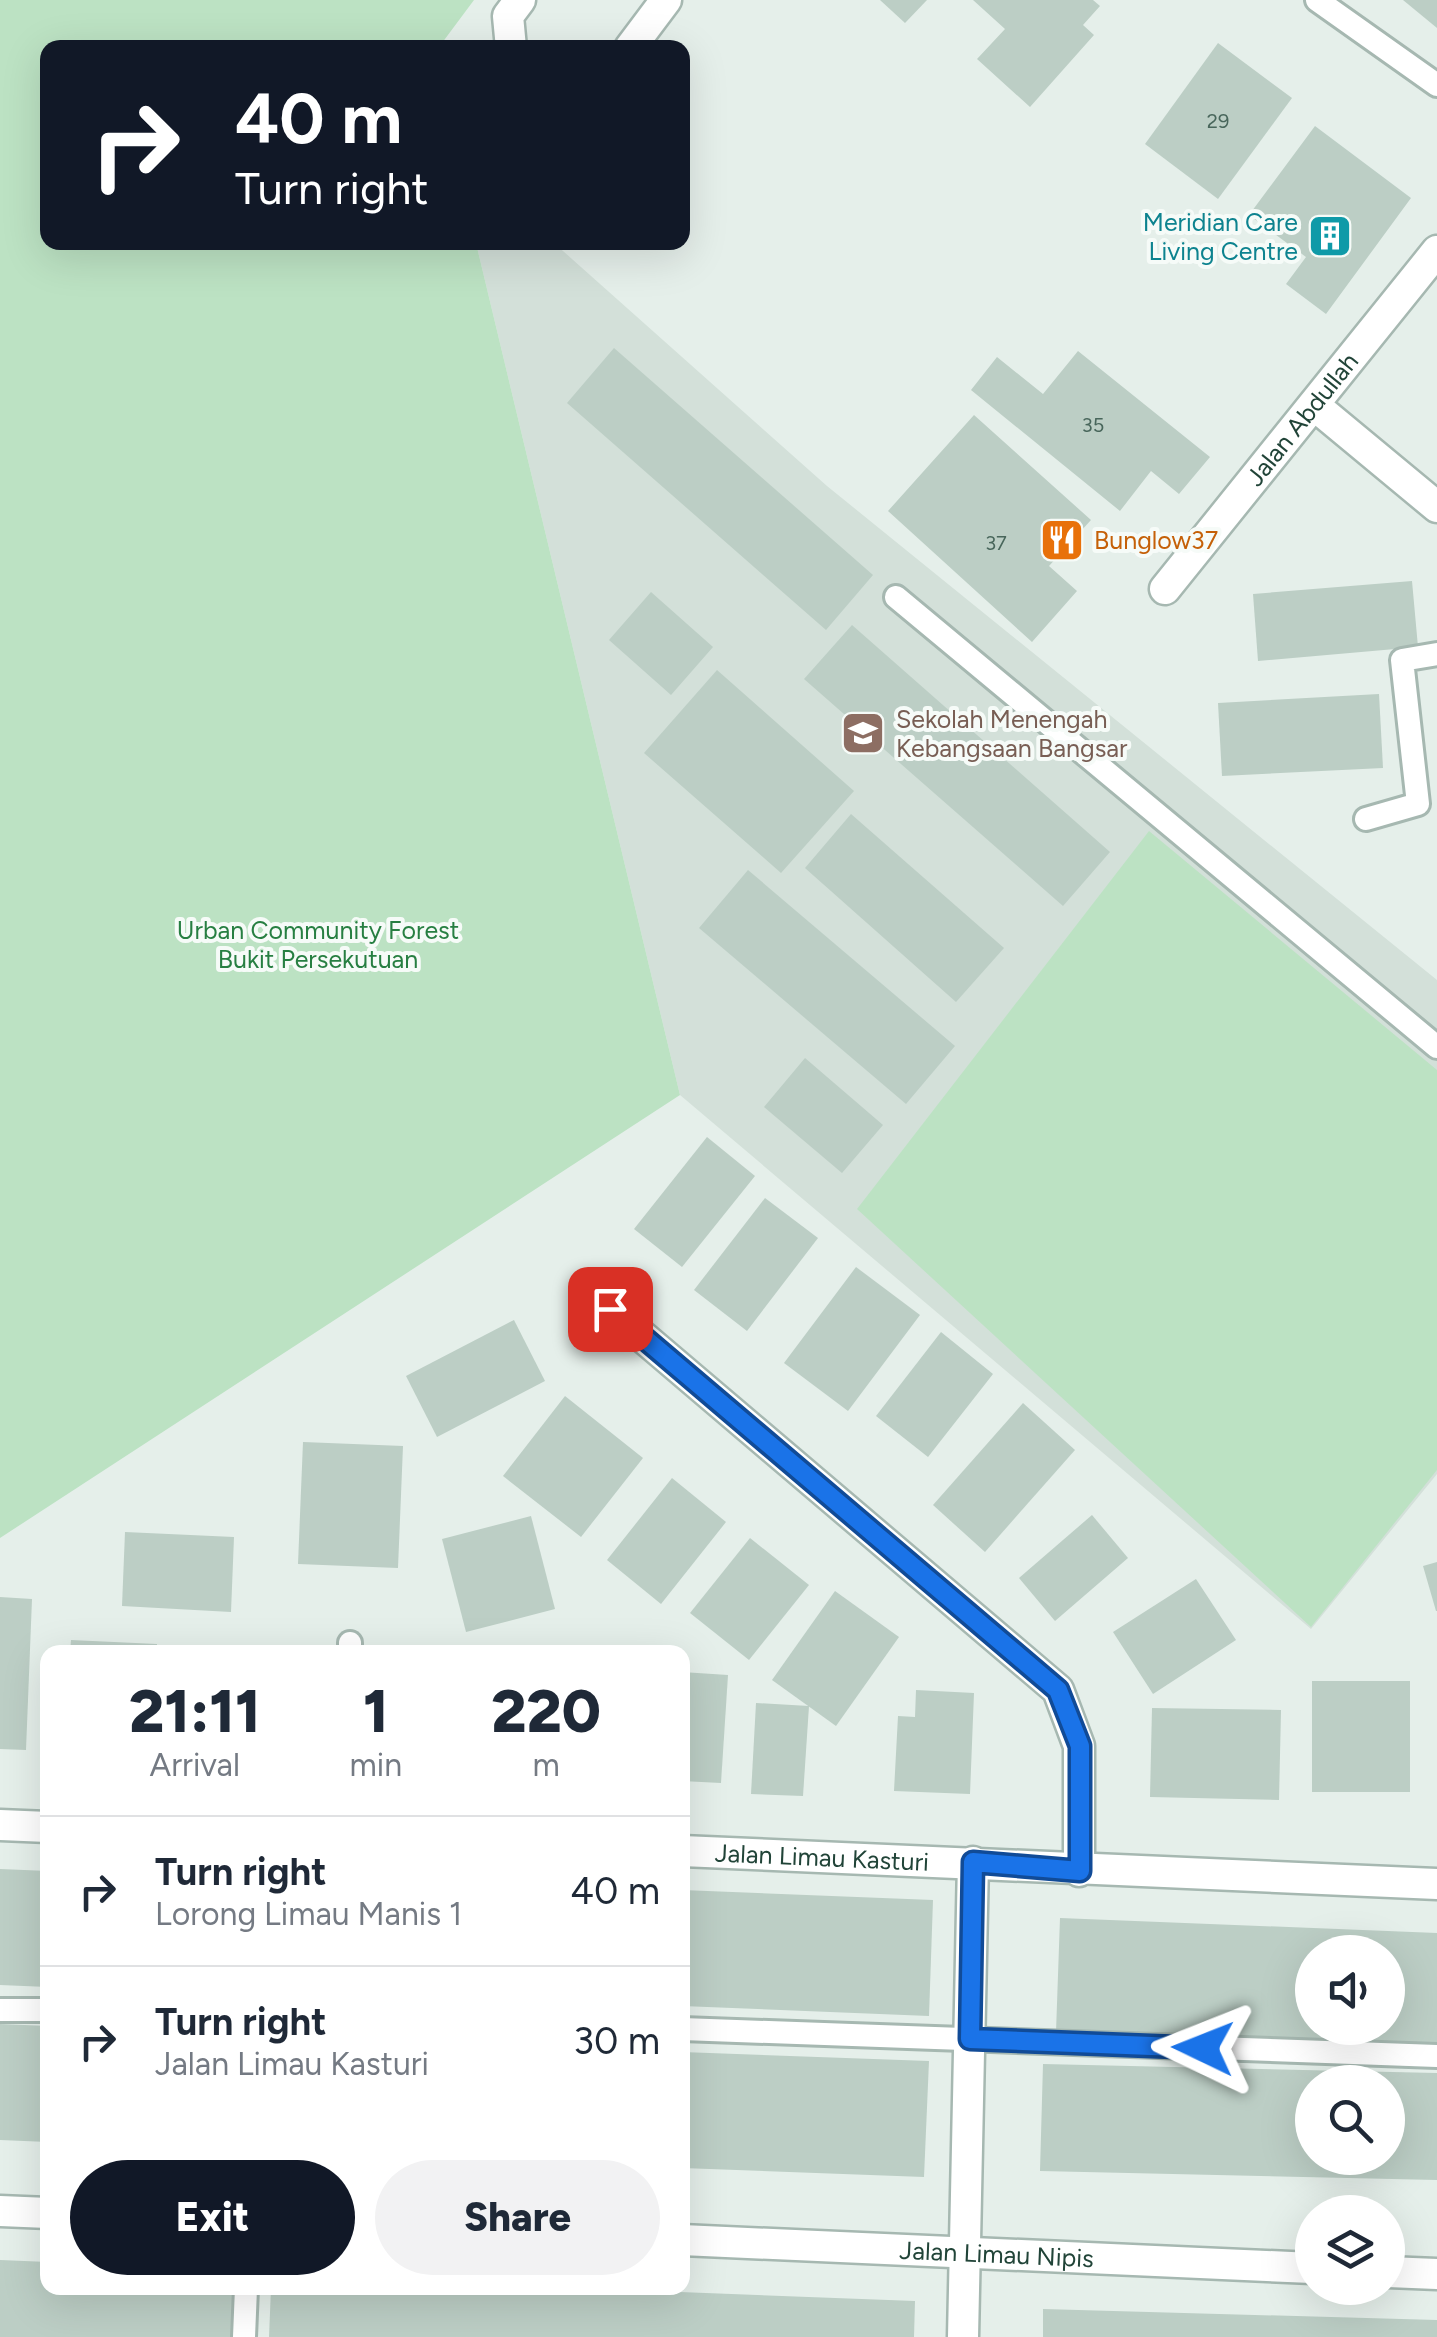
<!DOCTYPE html>
<html lang="en">
<head>
<meta charset="utf-8">
<style>
  body { margin:0; font-family:Figtree,sans-serif; background:#f2f2f3; color:#1f2937; height:100vh; display:flex; flex-direction:column; font-size:38px; white-space:nowrap }
  * { box-sizing:border-box; margin:0 }
  p { font-size:32px; color:#747a83 }
  .icon { flex:none; width:55px; height:55px; fill:none; stroke:currentColor; stroke-width:2; stroke-linecap:round; stroke-linejoin:round }
  .map { position:relative; flex:1; overflow:hidden }
  .drawer { position:absolute; left:40px; top:1645px; width:650px; height:650px; display:flex; flex-direction:column; background:#fff; border-radius:20px; box-shadow:0 10px 40px #0002 }
  .drawer>* { flex:none }
  .hud { position:absolute; left:40px; top:40px; width:650px; height:210px; border-radius:20px; box-shadow:0 10px 40px #0002; background:#111827; color:#fff; overflow:hidden }
  .tools { position:absolute; left:1295px; top:1935px; display:grid; gap:20px }
  .tools a { display:grid; place-items:center; width:110px; height:110px; border-radius:50%; background:#fff; box-shadow:0 10px 40px #0002; font-size:50px }
  .pin { position:absolute; display:grid; place-items:center; width:85px; height:85px; color:#fff; margin:-42px; border-radius:20px; box-shadow:0 5px 15px #0006 }
  .me { position:absolute; width:110px; margin:-55px; rotate:272deg; stroke-linejoin:round; filter:drop-shadow(0 0 8px #0008) }
  .turn { display:flex; align-items:center; gap:35px; height:210px; padding:0 30px; font-size:45px }
  .turn .icon { width:130px; height:130px; stroke-width:2.5 }
  .turn b { display:block; font-size:70px; line-height:85px }
  .eta { display:flex; justify-content:space-evenly; align-items:center; height:170px; text-align:center }
  .eta b { font-size:60px; font-weight:800; line-height:70px }
  .button { display:flex; gap:20px; margin-top:auto; padding:20px 30px }
  .button a { flex:1; height:115px; border-radius:60px; background:#111827; color:#fff; font-size:40px; font-weight:800; line-height:115px; text-align:center }
  .button a+a { background:#f2f2f3; color:#1f2937 }
  ul { padding:0; list-style:none }
  li { display:flex; align-items:center; gap:30px; height:150px; padding:0 30px; border-top:2px solid #e0e1e3 }
  li div { flex:1 }
  li b { display:block; font-size:38px }
  li em { font-style:normal }
  .map>svg:first-child { display:block }
  .built { fill:#d3e0d9 }
  .green { fill:#bce2c3 }
  .building { fill:#bccec5; fill-rule:evenodd }
  .lines { fill:none; stroke-linecap:round; stroke-linejoin:round }
  .service-casing { stroke:#a6b8b1; stroke-width:28 }
  .minor-casing { stroke:#a6b8b1; stroke-width:35 }
  .service { stroke:#fff; stroke-width:22 }
  .minor { stroke:#fff; stroke-width:30 }
  .route-casing { stroke:#114b97; stroke-width:25 }
  .route { stroke:#1a73e8; stroke-width:18 }
  .labels { text-anchor:middle; dominant-baseline:central; stroke-width:8; stroke-linejoin:round; paint-order:stroke }
  .number-label { font-size:20px; fill:#48665b }
  .culture-label { font-size:25px; fill:#0d838f; stroke:#f6fbf8; text-anchor:end }
  .street-label { font-size:25px; fill:#214438; stroke:#f6fbf8 }
  .food-label { font-size:25px; fill:#c56008; stroke:#f6fbf8; text-anchor:start }
  .education-label { font-size:25px; fill:#785e54; stroke:#f6fbf8; text-anchor:start }
  .park-label { font-size:25px; fill:#277f42; stroke:#f6fbf8 }
</style>
</head>
<body>
<div class="map">
<svg width="1437" height="2337" viewBox="0 0 1437 2337">
  <rect width="100%" height="100%" fill="#e5efea"/>
  <polygon class="built" points="476,243 554,243 827,486 1437,980 1437,1474 1311,1629 680,1095"/>
  <g class="green">
    <polygon points="0,0 474,0 439,47 48,48 48,242 476,243 680,1095 0,1538"/>
    <polygon points="1149,831 1437,1070 1437,1470 1311,1627 857,1209"/>
  </g>
  <g class="building">
    <polygon points="880,0 927,0 905,23"/>
    <polygon points="973,0 1093,0 1100,6 1083,25 1094,35 1030,107 977,59 1005,29"/>
    <polygon points="1403,0 1437,0 1437,28"/>
    <polygon points="1218,43 1292,98 1218,199 1145,144"/>
    <polygon points="1315,126 1411,198 1326,314 1286,284 1306,257 1249,215"/>
    <polygon points="614,348 873,575 826,630 567,403"/>
    <polygon points="1078,351 1210,457 1179,494 1151,471 1120,511 971,390 997,357 1043,394"/>
    <polygon points="974,415 1091,520 1049,566 1077,591 1032,642 888,511"/>
    <polygon points="1412,581 1418,647 1258,661 1253,594"/>
    <polygon points="651,592 713,647 671,695 609,640"/>
    <polygon points="852,625 1110,852 1063,906 804,679"/>
    <polygon points="717,670 854,791 781,873 644,753"/>
    <polygon points="1379,694 1383,768 1222,776 1218,703"/>
    <polygon points="851,814 1004,948 956,1002 805,868"/>
    <polygon points="748,870 955,1046 906,1104 699,928"/>
    <polygon points="805,1058 883,1125 842,1173 764,1107"/>
    <polygon points="707,1137 755,1176 682,1267 634,1229"/>
    <polygon points="765,1198 818,1238 747,1331 694,1290"/>
    <polygon points="856,1267 920,1315 848,1411 784,1363"/>
    <polygon points="514,1320 545,1381 437,1437 406,1376"/>
    <polygon points="941,1332 993,1374 928,1457 876,1416"/>
    <polygon points="565,1396 643,1458 581,1537 503,1476"/>
    <polygon points="1023,1403 1075,1450 985,1552 933,1505"/>
    <polygon points="303,1442 403,1446 398,1568 298,1564"/>
    <polygon points="672,1478 726,1522 661,1604 607,1560"/>
    <polygon points="1092,1515 1128,1558 1055,1621 1019,1578"/>
    <polygon points="531,1516 555,1609 466,1632 442,1539"/>
    <polygon points="125,1532 234,1537 231,1612 122,1606"/>
    <polygon points="750,1538 809,1585 749,1660 690,1613"/>
    <polygon points="1437,1562 1437,1611 1436,1611 1423,1566"/>
    <polygon points="1196,1579 1236,1640 1153,1694 1113,1632"/>
    <polygon points="835,1591 899,1637 836,1726 772,1680"/>
    <polygon points="0,1597 32,1599 26,1750 0,1749"/>
    <polygon points="71,1640 157,1644 157,1652 70,1652"/>
    <polygon points="682,1672 728,1675 721,1783 682,1781"/>
    <rect x="1312" y="1681" width="98" height="111"/>
    <polygon points="916,1690 974,1693 970,1794 894,1791 898,1716 915,1717"/>
    <polygon points="756,1703 809,1706 803,1796 751,1794"/>
    <polygon points="1152,1708 1281,1710 1279,1800 1150,1797"/>
    <polygon points="0,1869 48,1871 48,1987 0,1985"/>
    <polygon points="682,1890 933,1900 929,2016 682,2006"/>
    <path d="M1060 1918 1437 1933V2047L1056 2032ZM1312 1952H1388V2028H1312Z"/>
    <polygon points="0,2024 48,2026 48,2142 0,2140"/>
    <polygon points="682,2052 929,2061 924,2177 682,2168"/>
    <path d="M1043 2064 1437 2073V2180L1040 2171ZM1312 2082H1388V2158H1312Z"/>
    <polygon points="0,2260 48,2262 48,2288 233,2288 231,2337 0,2337"/>
    <polygon points="271,2288 576,2288 915,2301 914,2337 269,2337"/>
    <polygon points="1043,2309 1437,2320 1437,2337 1043,2337"/>
  </g>
  <g class="lines">
    <g class="service-casing">
      <g id="service">
        <polyline points="1317,0 1437,85"/>
        <polyline points="896,597 1437,1047"/>
        <polyline points="1366,819 1418,804 1402,660 1437,654"/>
        <polyline points="350,1643 350,1652"/>
        <polyline points="0,2010 48,2010"/>
        <polyline points="682,2029 1437,2056"/>
        <polyline points="244,2337 246,2288"/>
      </g>
    </g>
    <g class="minor-casing">
      <g id="minor">
        <polyline points="511,48 508,16 520,0"/>
        <polyline points="630,48 666,0"/>
        <polyline points="1314,405 1437,507"/>
        <path id="s1" d="M1165 589 1437 251"/>
        <polyline points="610,1309 1058,1690 1079,1746 1079,1871"/>
        <polyline points="0,1825 48,1827"/>
        <path id="s2" d="M682 1851 1437 1884"/>
        <polyline points="0,2211 48,2213"/>
        <path id="s3" d="M682 2240 1312 2268"/>
        <polyline points="1388,2272 1437,2274"/>
        <polyline points="963,2337 973,1862"/>
      </g>
    </g>
    <use href="#service" class="service"/>
    <use href="#minor" class="minor"/>
  </g>
  <g class="lines">
    <g class="route-casing">
      <polyline id="route" points="610,1309 1058,1690 1080,1746 1080,1871 973,1862 970,2039 1203,2048"/>
    </g>
    <use href="#route" class="route"/>
  </g>
  <defs>
    <g id="building-square" transform="scale(2.25)"><rect x="-9" y="-9" width="18" height="18" rx="4" fill="#0f9aa8" stroke="#f6fbf8"/><path d="M-4-6H4V6H1V3H-1V6H-4ZM-2.5-4.3h1.7v1.8h-1.7ZM.8-4.3h1.7v1.8H.8ZM-2.5-1h1.7V.8h-1.7ZM.8-1h1.7V.8H.8Z" fill="#fff"/></g>
    <g id="restaurant-square" transform="scale(2.25)"><rect x="-9" y="-9" width="18" height="18" rx="4" fill="#e8710a" stroke="#f6fbf8"/><path d="M-5-6h1v4h1v-4h1v4h1v-4h1v5L-1.5 .5V6h-2V.5L-5-1ZM5-6V6H3V1.5H1.5Q1.5-4 5-6Z" fill="#fff"/></g>
    <g id="school-square" transform="scale(2.25)"><rect x="-9" y="-9" width="18" height="18" rx="4" fill="#8d6e63" stroke="#f6fbf8"/><path d="M0-5L7-2L0 1L-7-2ZM-4 1L0 2.5L4 1V4Q0 6-4 4Z" fill="#fff"/></g>
  </defs>
  <g fill-rule="evenodd">
    <use href="#building-square" x="1330" y="236"/>
    <use href="#restaurant-square" x="1062" y="540"/>
    <use href="#school-square" x="863" y="733"/>
  </g>
  <g class="labels">
    <g class="number-label">
      <text x="1218" y="121">29</text>
      <text x="1093" y="425">35</text>
      <text x="996" y="543">37</text>
    </g>
    <g class="culture-label">
      <text x="1298" y="222">Meridian Care<tspan x="1298" dy="29">Living Centre</tspan></text>
    </g>
    <g class="street-label">
      <text stroke="none"><textPath href="#s1" startOffset="218">Jalan Abdullah</textPath></text>
      <text stroke="none"><textPath href="#s2" startOffset="140">Jalan Limau Kasturi</textPath></text>
      <text stroke="none"><textPath href="#s3" startOffset="315">Jalan Limau Nipis</textPath></text>
    </g>
    <g class="food-label">
      <text x="1094" y="540">Bunglow37</text>
    </g>
    <g class="education-label">
      <text x="896" y="719">Sekolah Menengah<tspan x="896" dy="29">Kebangsaan Bangsar</tspan></text>
    </g>
    <g class="park-label">
      <text x="318" y="930">Urban Community Forest<tspan x="318" dy="29">Bukit Persekutuan</tspan></text>
    </g>
  </g>
</svg>
<div class="tools">
<a><svg class="icon" aria-label="sound" viewBox="0 0 24 24"><path d="M4 9h4l5-4v14l-5-4H4zM17 9q2 3 0 6"/></svg></a>
<a><svg class="icon" aria-label="search" viewBox="0 0 24 24"><circle cx="10" cy="10" r="6"/><path d="M15 15l6 6"/></svg></a>
<a><svg class="icon" aria-label="layers" viewBox="0 0 24 24"><path d="M12 4l9 5-9 5-9-5zM3 14l9 5 9-5"/></svg></a>
</div>
<div class="pin" style="left:610px;top:1309px;background:#d93025"><svg class="icon" aria-label="arrive" viewBox="0 0 24 24"><path d="M6 21V4h12l-3 4 3 4H6"/></svg></div>
<svg class="me" style="left:1203px;top:2048px" viewBox="-20 -20 40 40"><path d="M0-17L14 15 0 8-14 15z" fill="#1a73e8" stroke="#fff" stroke-width="4"/></svg>
<div class="hud">
<div class="turn"><svg class="icon" aria-label="right" viewBox="0 0 24 24"><path d="M7 20v-9h11M14 6l5 5-5 5"/></svg><div><b>40 m</b>Turn right</div></div>
</div>
<section class="drawer">
<div class="eta">
<div><b>21:11</b><p>Arrival</p></div>
<div><b>1</b><p>min</p></div>
<div><b>220</b><p>m</p></div>
</div>
<ul>
<li><svg class="icon" aria-label="right" viewBox="0 0 24 24"><path d="M7 20v-9h11M14 6l5 5-5 5"/></svg><div><b>Turn right</b><p>Lorong Limau Manis 1</p></div><em>40 m</em></li>
<li><svg class="icon" aria-label="right" viewBox="0 0 24 24"><path d="M7 20v-9h11M14 6l5 5-5 5"/></svg><div><b>Turn right</b><p>Jalan Limau Kasturi</p></div><em>30 m</em></li>
</ul>
<div class="button"><a>Exit</a><a>Share</a></div>
</section>
</div>
</body>
</html>
